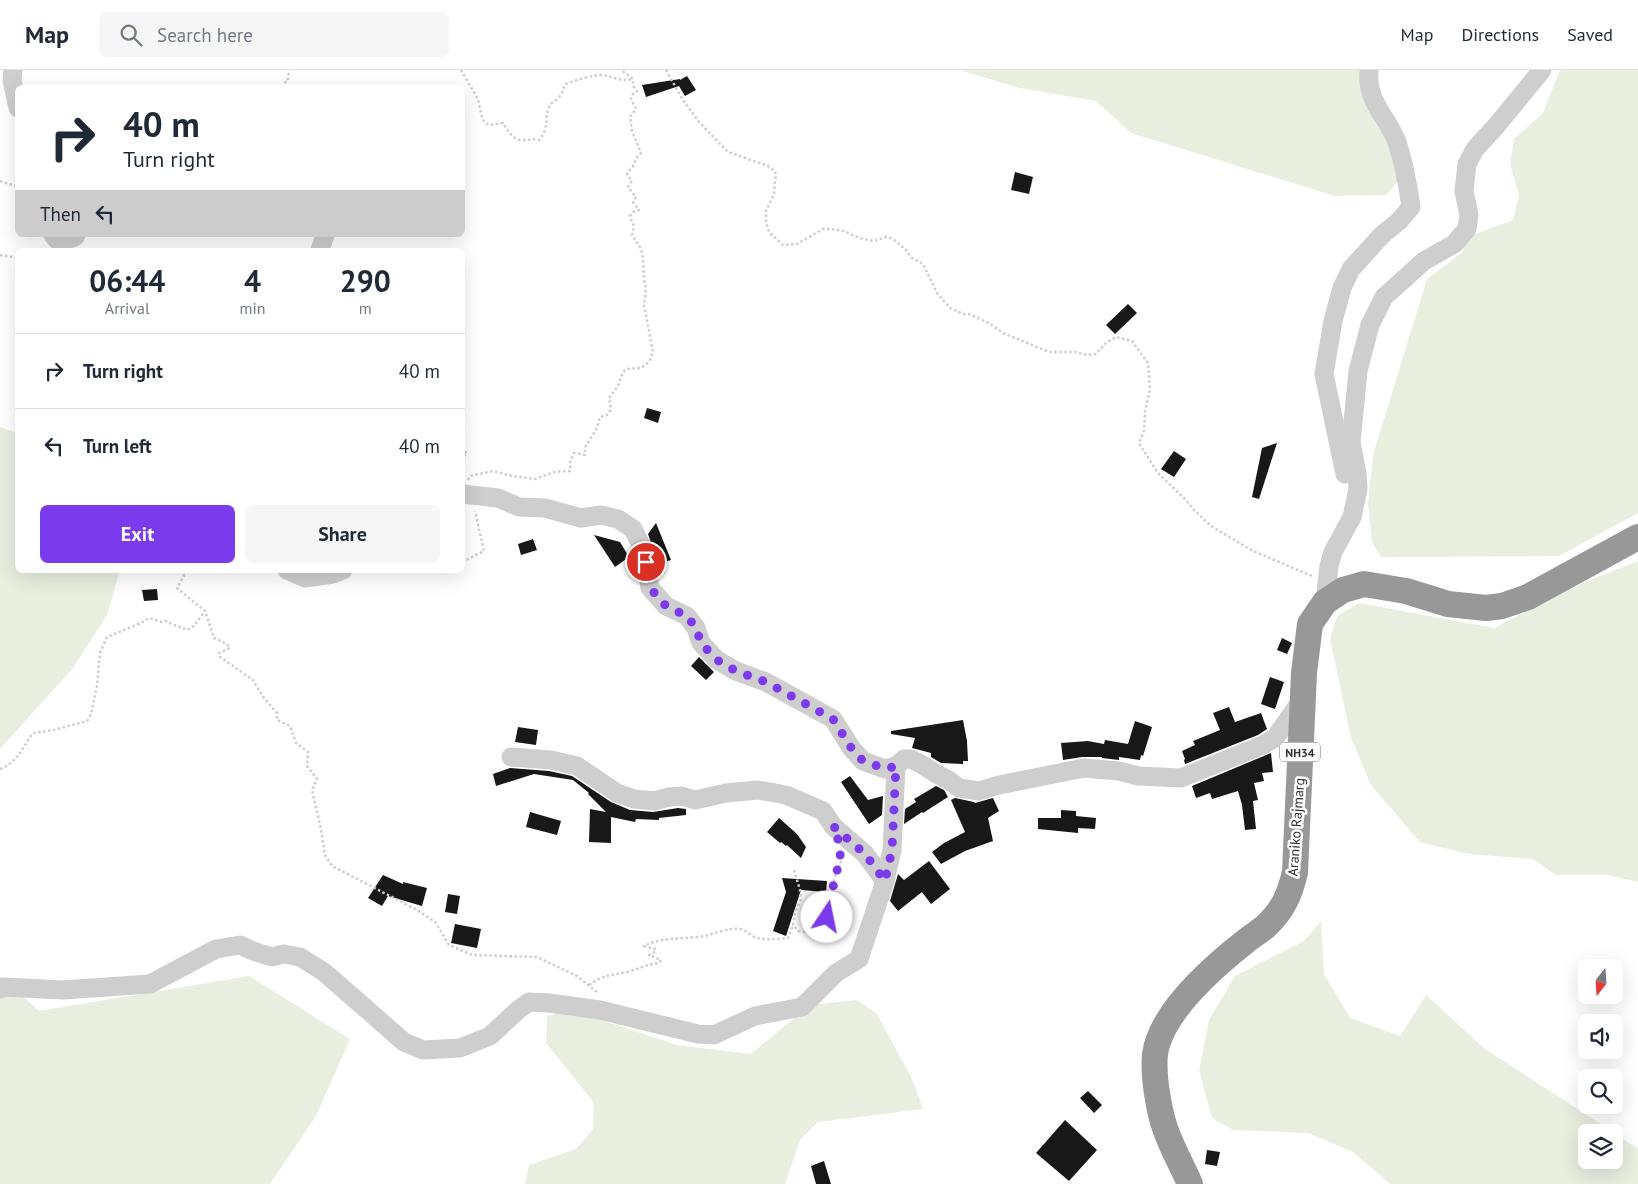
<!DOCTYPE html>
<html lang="en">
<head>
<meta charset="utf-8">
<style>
  body { margin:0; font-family:"PT Sans",sans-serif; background:#f6f6f7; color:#1f2937; height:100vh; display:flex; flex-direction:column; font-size:19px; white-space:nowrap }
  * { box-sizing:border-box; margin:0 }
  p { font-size:16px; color:#747a83 }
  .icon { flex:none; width:28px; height:28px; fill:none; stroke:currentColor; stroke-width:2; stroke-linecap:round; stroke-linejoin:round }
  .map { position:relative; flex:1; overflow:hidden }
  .details { position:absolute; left:15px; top:178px; width:450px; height:325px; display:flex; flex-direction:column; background:#fff; border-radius:8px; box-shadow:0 5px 20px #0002 }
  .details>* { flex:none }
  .top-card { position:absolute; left:15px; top:15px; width:450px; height:152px; border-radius:8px; box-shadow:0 5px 20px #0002; background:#fff; color:#1f2937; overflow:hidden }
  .needle { width:32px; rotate:197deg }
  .buttons { position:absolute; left:1578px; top:889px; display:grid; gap:10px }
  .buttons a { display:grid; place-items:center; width:45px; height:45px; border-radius:8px; background:#fff; box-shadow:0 5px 20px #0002; font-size:25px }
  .pin { position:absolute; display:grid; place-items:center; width:42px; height:42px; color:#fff; margin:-21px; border:2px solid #fff; border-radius:50%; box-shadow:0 1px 5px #0007 }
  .me { position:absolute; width:55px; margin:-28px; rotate:11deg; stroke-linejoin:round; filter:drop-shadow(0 0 4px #0008) }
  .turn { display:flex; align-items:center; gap:18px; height:105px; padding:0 25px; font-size:22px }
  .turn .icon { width:65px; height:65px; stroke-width:2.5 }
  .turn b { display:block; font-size:35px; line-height:42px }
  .then { display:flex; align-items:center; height:48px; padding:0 25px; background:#0003; gap:10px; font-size:19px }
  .eta { display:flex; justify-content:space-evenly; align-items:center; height:85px; text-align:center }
  .eta b { font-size:30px; font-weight:800; line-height:35px }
  .button { display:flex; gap:10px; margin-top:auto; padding:10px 25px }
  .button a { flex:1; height:58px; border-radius:8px; background:#7c3aed; color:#fff; font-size:20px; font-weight:800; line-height:58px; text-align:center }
  .button a+a { background:#f6f6f7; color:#1f2937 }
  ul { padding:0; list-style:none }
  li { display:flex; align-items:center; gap:15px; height:75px; padding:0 25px; border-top:1px solid #e0e1e3 }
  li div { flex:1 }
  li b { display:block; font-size:19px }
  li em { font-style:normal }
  header { display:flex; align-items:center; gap:30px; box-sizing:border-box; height:70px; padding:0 25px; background:#fff; border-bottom:1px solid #e0e1e3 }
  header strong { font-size:24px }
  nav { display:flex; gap:28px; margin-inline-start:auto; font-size:18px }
  .search { width:350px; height:45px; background:#f6f6f7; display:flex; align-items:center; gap:12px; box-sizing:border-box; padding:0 18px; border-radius:8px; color:#747a83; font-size:19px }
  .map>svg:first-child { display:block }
  .green { fill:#e8efdf }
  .building { fill:#181818 }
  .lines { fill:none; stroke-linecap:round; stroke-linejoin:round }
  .path { stroke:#cecece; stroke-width:2.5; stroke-dasharray:2.5 2.5; stroke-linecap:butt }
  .minor { stroke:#cecece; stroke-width:19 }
  .highway { stroke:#989898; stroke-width:26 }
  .route { stroke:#7c3aed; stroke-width:9; stroke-dasharray:0 16.2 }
  .labels { text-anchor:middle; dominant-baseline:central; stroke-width:5; stroke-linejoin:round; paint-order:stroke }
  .shield { fill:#fff; stroke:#6f6f6f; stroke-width:1 }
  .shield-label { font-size:12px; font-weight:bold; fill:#313131 }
  .street-label { font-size:14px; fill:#313131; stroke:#fff }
</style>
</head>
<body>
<header>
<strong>Map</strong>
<div class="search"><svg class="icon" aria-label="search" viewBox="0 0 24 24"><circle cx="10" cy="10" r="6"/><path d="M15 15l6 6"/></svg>Search here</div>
<nav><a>Map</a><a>Directions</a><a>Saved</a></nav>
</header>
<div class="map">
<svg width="1638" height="1114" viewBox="0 0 1638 1114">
  <rect width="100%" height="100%" fill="#fff"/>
  <g class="green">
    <polygon points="960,0 1359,0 1361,14 1403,106 1386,125 1335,126 1131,63 1096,31 1020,18"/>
    <polygon points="1560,0 1638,0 1638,443 1559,486 1381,487 1372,472 1368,433 1373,385 1427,209 1464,181 1456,171 1513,150 1519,125 1510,94 1514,69 1543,43"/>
    <polygon points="0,357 17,363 18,500 120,500 107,545 73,598 0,679"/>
    <polygon points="1638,491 1638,812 1608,805 1556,805 1533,789 1469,784 1420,772 1371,715 1351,668 1330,569 1337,546 1359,533 1494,558 1587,511"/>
    <polygon points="1321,851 1324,904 1350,948 1400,966 1426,925 1485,979 1613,1062 1586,1062 1586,1090 1614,1090 1614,1063 1638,1079 1638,1114 1390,1114 1353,1082 1308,1063 1233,1060 1212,1048 1199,1000 1209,950 1235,906 1304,871"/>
    <polygon points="0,906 39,941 249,906 350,969 316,1046 270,1114 0,1114"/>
    <polygon points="857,930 877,944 912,1009 923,1039 818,1052 800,1070 785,1114 525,1114 529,1095 576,1079 593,1059 594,1033 546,973 547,946 571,940 677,975 751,984 810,935"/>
  </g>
  <g class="building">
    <polygon points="687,6 696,20 685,26 679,16 646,27 642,15 680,9 680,10"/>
    <polygon points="1015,102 1033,107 1029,124 1011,120"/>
    <polygon points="1128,234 1137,243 1115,264 1106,255"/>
    <polygon points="647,338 661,342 658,353 644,348"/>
    <polygon points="1277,373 1259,429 1252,427 1262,378"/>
    <polygon points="1174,381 1186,389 1174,407 1161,399"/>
    <polygon points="656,453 671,490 658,494 648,464"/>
    <polygon points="594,465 620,472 629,487 615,497"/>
    <polygon points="533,469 537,480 521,485 518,474"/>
    <polygon points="157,519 158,530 144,531 142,520"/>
    <polygon points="1282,568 1292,573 1287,584 1277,580"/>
    <polygon points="699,587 714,602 706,610 691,596"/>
    <polygon points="1270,607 1284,612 1275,639 1261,634"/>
    <polygon points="1229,637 1235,652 1261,643 1267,659 1258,665 1185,694 1184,690 1185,689 1182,681 1195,675 1193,671 1220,660 1213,643"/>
    <polygon points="963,650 967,671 968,691 963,691 963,694 941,693 931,687 931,683 912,678 915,668 891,664 891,661"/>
    <polygon points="1135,651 1152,657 1143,686 1141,685 1140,690 1119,687 1119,690 1102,688 1102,687 1082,687 1063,690 1061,673 1088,671 1104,674 1105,670 1128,674"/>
    <polygon points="518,657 538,660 536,675 515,672"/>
    <polygon points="1271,683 1273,702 1262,703 1264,711 1254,713 1258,730 1253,731 1256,759 1245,760 1242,735 1238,721 1212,729 1210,723 1196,728 1192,716"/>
    <polygon points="510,698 549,701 572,706 611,732 630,740 653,742 678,738 686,739 686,745 659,748 659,750 636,749 635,752 611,747 611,773 589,772 590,739 606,742 588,724 589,723 573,710 534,704 496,716 493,704"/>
    <polygon points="850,706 868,730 883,726 882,745 869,754 841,712"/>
    <polygon points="936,716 944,720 948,727 923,743 922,742 904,754 905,739 916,732 914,729"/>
    <polygon points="955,728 974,732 975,733 993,728 999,741 988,748 993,771 965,781 941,794 932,782 944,773 965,762 951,730"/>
    <polygon points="1061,740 1076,741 1076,746 1096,748 1095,759 1078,758 1078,763 1038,759 1038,748 1061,748"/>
    <polygon points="530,742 561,751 557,765 526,757"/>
    <polygon points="779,748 797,764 806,777 801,788 787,775 786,776 781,772 780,773 767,762"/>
    <polygon points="929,791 950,819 931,834 922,822 898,841 890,831 898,804 904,810"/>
    <polygon points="383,805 403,814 403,812 427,818 422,836 388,826 382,836 368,828"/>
    <polygon points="782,808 827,811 826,822 801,820 786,866 773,861 786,822"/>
    <polygon points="448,824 460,826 457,844 445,842"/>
    <polygon points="455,854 481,859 477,878 451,873"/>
    <polygon points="1088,1021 1102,1035 1094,1043 1080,1028"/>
    <polygon points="1065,1050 1097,1080 1069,1111 1036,1083"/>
    <polygon points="1207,1080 1220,1082 1217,1096 1205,1094"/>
    <polygon points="824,1091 831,1114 816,1114 811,1096"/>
  </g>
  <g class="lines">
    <g class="path">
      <path d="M461 0 478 29 482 48 485 53 490 55 503 53C507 59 513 70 521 70 527 71 532 68 539 70 551 57 543 43 551 34 554 31 558 29 560 26 563 23 563 18 565 15 569 11 597 4 603 5 615 7 620 12 633 9"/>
      <polyline points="666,0 683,30 699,52 728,82 768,96 775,101 776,105 775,111 774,124 766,141 766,153 769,162 783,175 797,174 823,159 830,159 844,161 859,168 874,171 886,167 893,169 905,179 912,188 923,194 937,223 950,238 963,244 969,244 989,253 1003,263 1049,282 1075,282 1087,285 1096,284 1107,272 1116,267 1132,271 1148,293 1150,319 1145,342 1144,361 1139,373 1157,402 1186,430 1193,439 1211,456 1251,480 1312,506"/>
      <polyline points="288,18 285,11 288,9 289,0"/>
      <polyline points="0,111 18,117"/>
      <polyline points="0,185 18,188"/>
      <polyline points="462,355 465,357 462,363"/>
      <polyline points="462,377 467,384 462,388"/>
      <path d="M468 410 470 406 493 401 512 406 535 409 554 402 570 401V392L574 383 585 385V377L597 358 600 347 607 345 611 339 609 328 618 316 623 302 627 299 641 298 649 292 653 282 644 235 646 218 644 209 643 188 641 179 632 165 634 157 630 146 633 142 639 140 633 132 636 127 628 117 632 111 627 105C628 100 631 100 633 96 636 90 636 87 641 83L632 61 630 47 636 39 631 29 633 24 637 21 633 16V9L621 0"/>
      <polyline points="462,492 484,481 475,441"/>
      <polyline points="187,500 177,518 205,541 214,568 227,574 230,578 219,583 220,587 253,610 264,628 277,643 277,650 290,656 296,673 308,682 307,696 317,709 312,720 321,759 325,785 332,796 417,840 435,852 449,875 472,885 537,887 577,906 598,923"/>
      <path d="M0 699C18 692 23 677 33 663L54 660 87 651 91 644 97 616 100 583 107 567 141 553 149 548 162 552 166 551C173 556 180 556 187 560L194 556 205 541"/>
      <polyline points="794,800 800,820 801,829 795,843 793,855 798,861 805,862 819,854 827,847 836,802 841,794 840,783"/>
      <path d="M589 915C604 904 611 906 627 902 639 899 647 894 659 893L661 890 649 885 656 881 655 879 644 876C663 867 678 869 698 867 712 866 726 857 740 859 746 860 751 866 757 868 766 870 779 869 788 868L793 855"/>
    </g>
    <g class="minor">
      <polyline points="13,0 12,10 18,38"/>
      <polyline points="53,165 57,170 65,171 75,167 76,165"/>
      <polyline points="320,180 325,165"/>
      <path d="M1345 404 1324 304 1333 251 1342 218 1351 199 1382 165 1399 151 1411 137C1408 115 1404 93 1397 72 1387 45 1366 33 1369 0"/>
      <polyline points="462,424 498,428 519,437 545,438 581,448 601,445 618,449 633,459 640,473 646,492 650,518 666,536 687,546 696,558 701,573 717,590 736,601 766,612 833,649 852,679 863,691 885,699 896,696"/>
      <polyline points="287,500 305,508 333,504 343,500"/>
      <polyline points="1325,532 1329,496 1333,482 1352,447 1358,419 1357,404 1351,372 1358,301 1370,255 1384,227 1424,191 1454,174 1467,159 1469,145 1464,121 1467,94 1475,79 1497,55 1542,0"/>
      <polyline points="511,687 551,690 577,696 617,723 634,729 654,731 669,727 682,726 695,730 726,723 758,720 786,725 823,741 833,756 865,784 885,811"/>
      <polyline points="0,919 3,917 63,920 150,914 216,879 240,875 253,881 272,887 284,884 300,887 324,902 404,972 423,980 460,978 490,966 518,940 529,932 549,933 600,940 698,964 714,965 755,946 802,937 836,903 859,889 885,811 892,780 896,696 904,689 911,689 921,694 935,703 950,711 959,718 979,721 999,715 1084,698 1119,701 1138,706 1181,708 1263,675 1275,668 1303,628"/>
    </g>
    <path class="highway" d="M1190 1114C1182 1095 1170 1075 1164 1055 1158 1036 1153 1004 1155 984 1161 942 1214 896 1246 871 1253 865 1261 861 1267 855 1283 840 1290 824 1295 802L1304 603 1310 554 1325 532 1343 520 1364 514 1406 521 1448 534 1486 538 1502 536 1528 527 1638 467"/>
  </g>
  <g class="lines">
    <polyline class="route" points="646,492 650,518 666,536 687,546 696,558 701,573 717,590 736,601 766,612 833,649 852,679 863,691 886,699 896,696 892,780 885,811 865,784 833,756 839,772 841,794 836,802 827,847"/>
  </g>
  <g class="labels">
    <rect class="shield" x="1280" y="672.5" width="40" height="19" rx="4"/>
    <g class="shield-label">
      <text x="1300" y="682">NH34</text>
    </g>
    <g class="street-label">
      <text transform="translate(1296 757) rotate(-86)">Araniko Rajmarg</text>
    </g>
  </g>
</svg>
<div class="buttons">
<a><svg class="needle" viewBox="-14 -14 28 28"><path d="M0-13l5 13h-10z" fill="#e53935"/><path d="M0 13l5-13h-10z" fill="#747a83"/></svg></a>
<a><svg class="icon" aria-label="sound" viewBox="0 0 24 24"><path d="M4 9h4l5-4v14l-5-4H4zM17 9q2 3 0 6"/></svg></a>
<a><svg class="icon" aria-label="search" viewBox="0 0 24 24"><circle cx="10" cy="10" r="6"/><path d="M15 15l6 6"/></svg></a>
<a><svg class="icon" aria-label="layers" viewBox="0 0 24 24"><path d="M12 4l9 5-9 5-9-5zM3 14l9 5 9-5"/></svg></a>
</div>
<div class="pin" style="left:646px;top:492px;background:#d93025"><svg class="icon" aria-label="arrive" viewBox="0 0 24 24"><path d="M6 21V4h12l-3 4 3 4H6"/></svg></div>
<svg class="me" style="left:827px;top:847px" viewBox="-20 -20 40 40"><circle r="19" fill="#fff"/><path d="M0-13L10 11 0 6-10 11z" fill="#7c3aed"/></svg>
<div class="top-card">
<div class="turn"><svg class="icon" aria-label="right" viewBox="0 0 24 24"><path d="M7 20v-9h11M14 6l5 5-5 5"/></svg><div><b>40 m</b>Turn right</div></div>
<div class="then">Then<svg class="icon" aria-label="left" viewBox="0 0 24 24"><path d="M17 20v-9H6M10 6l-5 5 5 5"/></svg></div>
</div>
<section class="details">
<div class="eta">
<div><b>06:44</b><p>Arrival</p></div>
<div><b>4</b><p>min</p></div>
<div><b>290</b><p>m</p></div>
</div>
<ul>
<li><svg class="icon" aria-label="right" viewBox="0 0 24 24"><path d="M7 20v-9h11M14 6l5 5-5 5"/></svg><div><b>Turn right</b></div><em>40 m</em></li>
<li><svg class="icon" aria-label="left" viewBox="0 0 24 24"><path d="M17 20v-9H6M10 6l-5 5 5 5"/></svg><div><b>Turn left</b></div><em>40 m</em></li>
</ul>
<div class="button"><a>Exit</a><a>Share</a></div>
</section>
</div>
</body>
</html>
